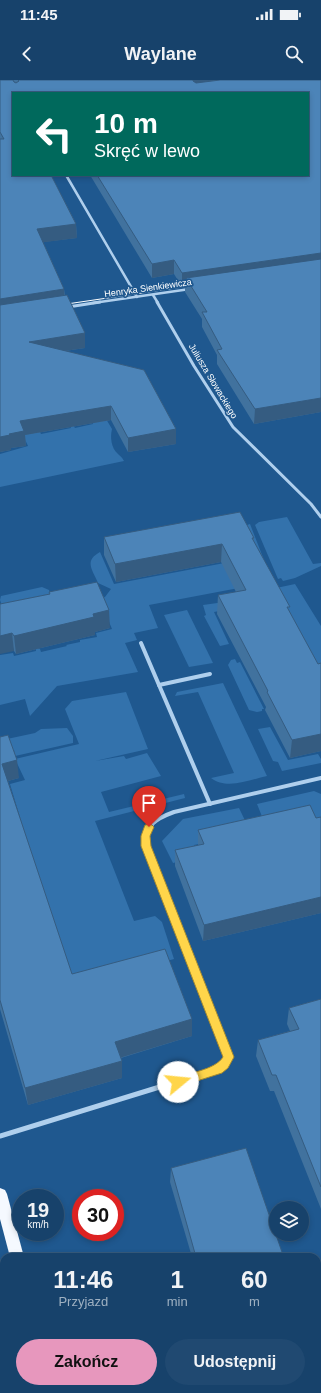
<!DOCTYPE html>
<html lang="pl">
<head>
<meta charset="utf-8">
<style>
  body { margin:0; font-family:Helvetica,sans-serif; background:#204971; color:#f1f3f6; height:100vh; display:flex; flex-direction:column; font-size:15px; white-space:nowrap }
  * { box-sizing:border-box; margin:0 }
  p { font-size:13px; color:#9eb0c1 }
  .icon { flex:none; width:22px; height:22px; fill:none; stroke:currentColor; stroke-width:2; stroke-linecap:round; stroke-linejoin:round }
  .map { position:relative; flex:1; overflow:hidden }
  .details { position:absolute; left:0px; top:1173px; width:321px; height:140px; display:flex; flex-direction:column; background:#17426b; border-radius:12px 12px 0 0; box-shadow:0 2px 6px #0003,0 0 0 1px #365b7e }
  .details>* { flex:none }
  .top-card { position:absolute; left:12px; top:12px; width:297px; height:84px; border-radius:0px; box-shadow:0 2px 6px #0003,0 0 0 1px #365b7e; background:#00695c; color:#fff; overflow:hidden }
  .buttons { position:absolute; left:269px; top:1121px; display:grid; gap:8px }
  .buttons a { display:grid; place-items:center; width:40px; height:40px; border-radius:50%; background:#17426b; box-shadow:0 2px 6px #0003,0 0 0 1px #365b7e; font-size:20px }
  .speed { position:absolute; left:12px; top:1109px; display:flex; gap:8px; font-size:20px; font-weight:700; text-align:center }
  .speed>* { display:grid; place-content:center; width:52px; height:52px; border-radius:50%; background:#17426b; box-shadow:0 2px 6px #0003,0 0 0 1px #365b7e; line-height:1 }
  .speed small { font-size:10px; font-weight:400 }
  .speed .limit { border:6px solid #d22; background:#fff; color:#111 }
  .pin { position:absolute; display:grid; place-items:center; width:34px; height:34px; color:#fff; margin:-41px -17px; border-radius:50% 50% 50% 0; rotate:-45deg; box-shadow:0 0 4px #0007 }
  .pin .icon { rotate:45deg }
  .me { position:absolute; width:44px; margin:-22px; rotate:73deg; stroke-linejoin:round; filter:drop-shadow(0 0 3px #0008) }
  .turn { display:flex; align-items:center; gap:14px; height:84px; padding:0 16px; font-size:18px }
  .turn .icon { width:52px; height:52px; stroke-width:2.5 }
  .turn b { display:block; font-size:28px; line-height:34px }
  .eta { display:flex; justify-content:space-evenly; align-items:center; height:68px; text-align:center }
  .eta b { font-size:24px; font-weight:700; line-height:28px }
  .action { display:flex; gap:8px; margin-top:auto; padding:8px 16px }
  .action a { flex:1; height:46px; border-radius:24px; background:#e797bd; color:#111; font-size:16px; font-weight:700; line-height:46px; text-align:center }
  .action a+a { background:#204971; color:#f1f3f6 }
  .status { display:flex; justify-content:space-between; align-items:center; height:28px; padding:0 20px; background:#17426b; direction:ltr }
  .status svg { height:11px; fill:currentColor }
  header { display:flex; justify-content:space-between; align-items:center; height:52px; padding:0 16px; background:#17426b; font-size:18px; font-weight:700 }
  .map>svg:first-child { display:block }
  .green { fill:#3372ac }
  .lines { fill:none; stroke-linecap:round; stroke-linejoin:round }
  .minor-far3 { stroke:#afcfed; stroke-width:2.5 }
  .minor-far2 { stroke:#afcfed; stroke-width:3 }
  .minor-far1 { stroke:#afcfed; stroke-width:4 }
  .minor { stroke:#afcfed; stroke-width:5 }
  .primary { fill:#f5f9ff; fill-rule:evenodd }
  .tram-far1 { stroke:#fff; stroke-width:1 }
  .tram { stroke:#fff; stroke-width:1.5 }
  .wall { fill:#41729e }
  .shaded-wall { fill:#355c81 }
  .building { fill:#4c84b8; stroke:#355c81 }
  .route { fill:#ffd54a; stroke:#a68a30 }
  .labels { text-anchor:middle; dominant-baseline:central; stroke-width:3.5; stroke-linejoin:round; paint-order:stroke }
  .far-street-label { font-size:9px; fill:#fff; stroke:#1f588f }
</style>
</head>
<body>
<div class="status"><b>11:45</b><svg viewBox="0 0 49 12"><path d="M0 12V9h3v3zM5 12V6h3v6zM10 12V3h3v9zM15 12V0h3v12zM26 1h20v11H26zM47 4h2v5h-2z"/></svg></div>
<header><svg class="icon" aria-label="back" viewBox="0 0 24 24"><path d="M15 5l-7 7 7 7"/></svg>Waylane<svg class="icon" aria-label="search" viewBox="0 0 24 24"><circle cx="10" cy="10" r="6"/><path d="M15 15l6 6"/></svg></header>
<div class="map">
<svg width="321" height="1313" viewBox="0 0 321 1313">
  <rect width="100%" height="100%" fill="#1f588f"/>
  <g class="green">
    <path d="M106 339 112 349C110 357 111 368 118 374 121 377 122 377 124 381L0 407V374L28 366 23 355 40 352 41 354 71 348 70 346 73 345 75 348 93 344V343Z"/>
    <polygon points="287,437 313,484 321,483 321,486 295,498 283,501 281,498 278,499 255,445 259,442"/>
    <path d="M250 444 271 498 270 502 149 525 158 548 134 553 137 560 125 563 138 592 57 606 30 636 25 619 0 625V575L13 573 14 576 36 571V569H40L41 572 67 566 66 565 80 562V560L97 557 96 553 112 549 107 537 87 521 105 517 111 509 98 503C92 489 84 481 100 472L114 504 256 477 244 446Z"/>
    <polygon points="295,504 321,546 321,598 241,527 214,532 229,564 220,566 204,536 206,535 203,525 246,519 243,515"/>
    <polygon points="42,507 49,510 53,526 7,540 0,520 1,516"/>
    <polygon points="187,530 213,583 189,587 164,535"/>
    <polygon points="235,579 237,583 240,582 264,629 262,629 262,631 257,632 249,630 228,585 231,580"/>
    <path d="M223 603 266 694 267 696C249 700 227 710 211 698L234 693 198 612 175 616 177 612Z"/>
    <polygon points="126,612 148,669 95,681 124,676 126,679 147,673 161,696 101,712 109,732 184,714 185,718 95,741 134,841 155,836 162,842 174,879 83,904 74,917 10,704 25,700 15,679 79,664 65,629 72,621"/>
    <polygon points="270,647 288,680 318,674 321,679 321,683 282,691 278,682 273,681 258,649"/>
    <polygon points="67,648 73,656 73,663 15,676 14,670 0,674 7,659 35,653 41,649"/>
    <polygon points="314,711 321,714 321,751 267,749 257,724"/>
    <polygon points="239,728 252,755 243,754 194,765 199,777 173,783 162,761 183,739"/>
  </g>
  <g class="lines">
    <g class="minor-far3">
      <polyline points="66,95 137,217"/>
      <polyline points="153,215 158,223"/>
      <polyline points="93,223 190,209"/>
    </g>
    <g class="minor-far2">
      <polyline points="157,222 194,286 233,347 311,424 321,437"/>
      <polyline points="68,227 100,222"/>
    </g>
    <g class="minor-far1">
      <polyline points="141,563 210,724"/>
      <polyline points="159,605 210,594"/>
      <path d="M184 862 146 766C146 744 155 739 174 732L321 698"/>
    </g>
    <polyline class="minor" points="0,1056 218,989 224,985 229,977 226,967 184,861"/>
    <g class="primary">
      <polygon points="0,1108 5,1110 7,1114 24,1177 10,1177 0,1139"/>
      <polygon points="46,1309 61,1309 62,1313 47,1313"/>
    </g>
    <polyline class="tram-far1" points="60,225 196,205"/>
    <g class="tram">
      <polyline points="0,1264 4,1280"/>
      <polyline points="11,1309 12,1313"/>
    </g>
  </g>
  <g class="wall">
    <polygon points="0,0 13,0 14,2 13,0 321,0 321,332 254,344 217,284 217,275 202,247 202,239 185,212 185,207 182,207 174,194 152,198 90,95 308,95 308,13 13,13 13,95 51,95 76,144 77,158 43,162 64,209 65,215 67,215 85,253 85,268 65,271 144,290 176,349 176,364 128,372 111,340 25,355 26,366 11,368 11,370 0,372"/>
    <polygon points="104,457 254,458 254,463 289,531 318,584 321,583 321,672 321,671 290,678 265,630 266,627 217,534 218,515 236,512 221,482 116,502 104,475"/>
    <polygon points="49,512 110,548 95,552 95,555 16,574 14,571 0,524 49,514"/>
    <polygon points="0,657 19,698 8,701 72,894 192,939 192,956 121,978 122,981 122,998 28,1025 0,929"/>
    <polygon points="321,737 321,833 203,861 175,786 175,770 198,765 198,750 316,738"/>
    <polygon points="321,919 321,1129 274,1011 270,1011 256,976 258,960 290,951 287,944 289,928"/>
    <polygon points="171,1088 283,1175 285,1177 192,1177 170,1102"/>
    <polygon points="232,1309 317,1309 321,1313 234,1313"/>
  </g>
  <g class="shaded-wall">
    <polygon points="193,0 277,0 195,10 193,1"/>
    <polygon points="76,144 77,158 38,163 37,149"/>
    <polygon points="321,173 321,183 186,198 185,207 182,207 182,193"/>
    <polygon points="174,180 174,194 152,198 152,184"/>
    <polygon points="64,209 65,223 0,233 0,219"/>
    <polygon points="85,253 85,268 30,276 29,262"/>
    <polygon points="321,318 321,332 254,344 255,329"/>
    <polygon points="111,326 111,340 25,355 26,366 11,368 11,370 0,372 0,357 9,354 20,341"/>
    <polygon points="176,349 176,364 128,372 128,358"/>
    <polygon points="222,464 221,482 116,502 115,484"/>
    <polygon points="109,530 110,548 95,552 95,555 16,574 14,556 93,534"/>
    <polygon points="12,553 14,571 0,574 0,556"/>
    <polygon points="321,654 321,671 290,678 292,660"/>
    <polygon points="17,680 19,698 4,702 2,684"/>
    <polygon points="321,817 321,833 203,861 204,845"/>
    <polygon points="192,939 192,956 116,979 115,962"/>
    <polygon points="122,981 122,998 28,1025 25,1008"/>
  </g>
  <g class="building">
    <polygon points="0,0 13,0 14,2 16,3 19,1 18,0 193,0 193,1 196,3 220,0 321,0 321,173 182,193 174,180 152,184 97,95 308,95 308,13 13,13 13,95 51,95 76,144 37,149 64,209 0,219 0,59 4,59 0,52"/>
    <polygon points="321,179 321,318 255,329 217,270 222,269 202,232 207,232 186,198"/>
    <polygon points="67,215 85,253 29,262 144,290 176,349 128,358 111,326 20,341 24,351 9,354 10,355 0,357 0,225"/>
    <polygon points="240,432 254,458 252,458 290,527 287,527 318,584 321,583 321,654 292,660 267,612 268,611 218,515 246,510 222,464 115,484 104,457"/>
    <polygon points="97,502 109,530 93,534 94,537 14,556 12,553 0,556 0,524 50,514 49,512"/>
    <polygon points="8,655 17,680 2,684 72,894 165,869 192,939 115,962 122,981 25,1008 0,920 0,657"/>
    <polygon points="310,725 316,738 321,737 321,817 204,845 175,770 204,764 198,750"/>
    <polygon points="321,919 321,1107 276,995 272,995 258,960 299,949 289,928"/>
    <polygon points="246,1068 283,1175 284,1174 285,1177 196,1177 171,1088"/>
    <polygon points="317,1273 321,1285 321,1313 239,1313 237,1309 317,1309"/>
  </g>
  <path class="route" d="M149 744 152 745 154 747 150 756 151 766 234 977 228 988 222 993 178 1007 174 1005 172 1002 174 998C188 993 215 990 223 977L141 766V756L145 745Z"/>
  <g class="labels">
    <g class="far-street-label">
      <text transform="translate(148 208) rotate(-8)">Henryka Sienkiewicza</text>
      <text transform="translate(213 301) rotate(59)">Juliusza Słowackiego</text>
    </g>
  </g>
</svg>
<div class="buttons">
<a><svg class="icon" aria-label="layers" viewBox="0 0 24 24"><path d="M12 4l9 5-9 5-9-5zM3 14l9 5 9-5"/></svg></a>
</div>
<div class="speed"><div>19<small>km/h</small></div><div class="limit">30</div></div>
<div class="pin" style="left:149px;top:747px;background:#d93025"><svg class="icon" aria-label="arrive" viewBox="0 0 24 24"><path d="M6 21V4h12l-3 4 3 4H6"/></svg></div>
<svg class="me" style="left:178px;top:1002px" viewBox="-20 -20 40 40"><circle r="19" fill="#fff"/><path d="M0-13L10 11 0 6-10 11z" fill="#ffd54a"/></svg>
<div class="top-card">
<div class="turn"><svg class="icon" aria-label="left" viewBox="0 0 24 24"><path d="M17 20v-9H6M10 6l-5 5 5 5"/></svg><div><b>10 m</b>Skręć w lewo</div></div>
</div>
<section class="details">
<div class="eta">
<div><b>11:46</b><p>Przyjazd</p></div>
<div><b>1</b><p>min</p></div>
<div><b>60</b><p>m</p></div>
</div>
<div class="action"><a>Zakończ</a><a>Udostępnij</a></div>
</section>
</div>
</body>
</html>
